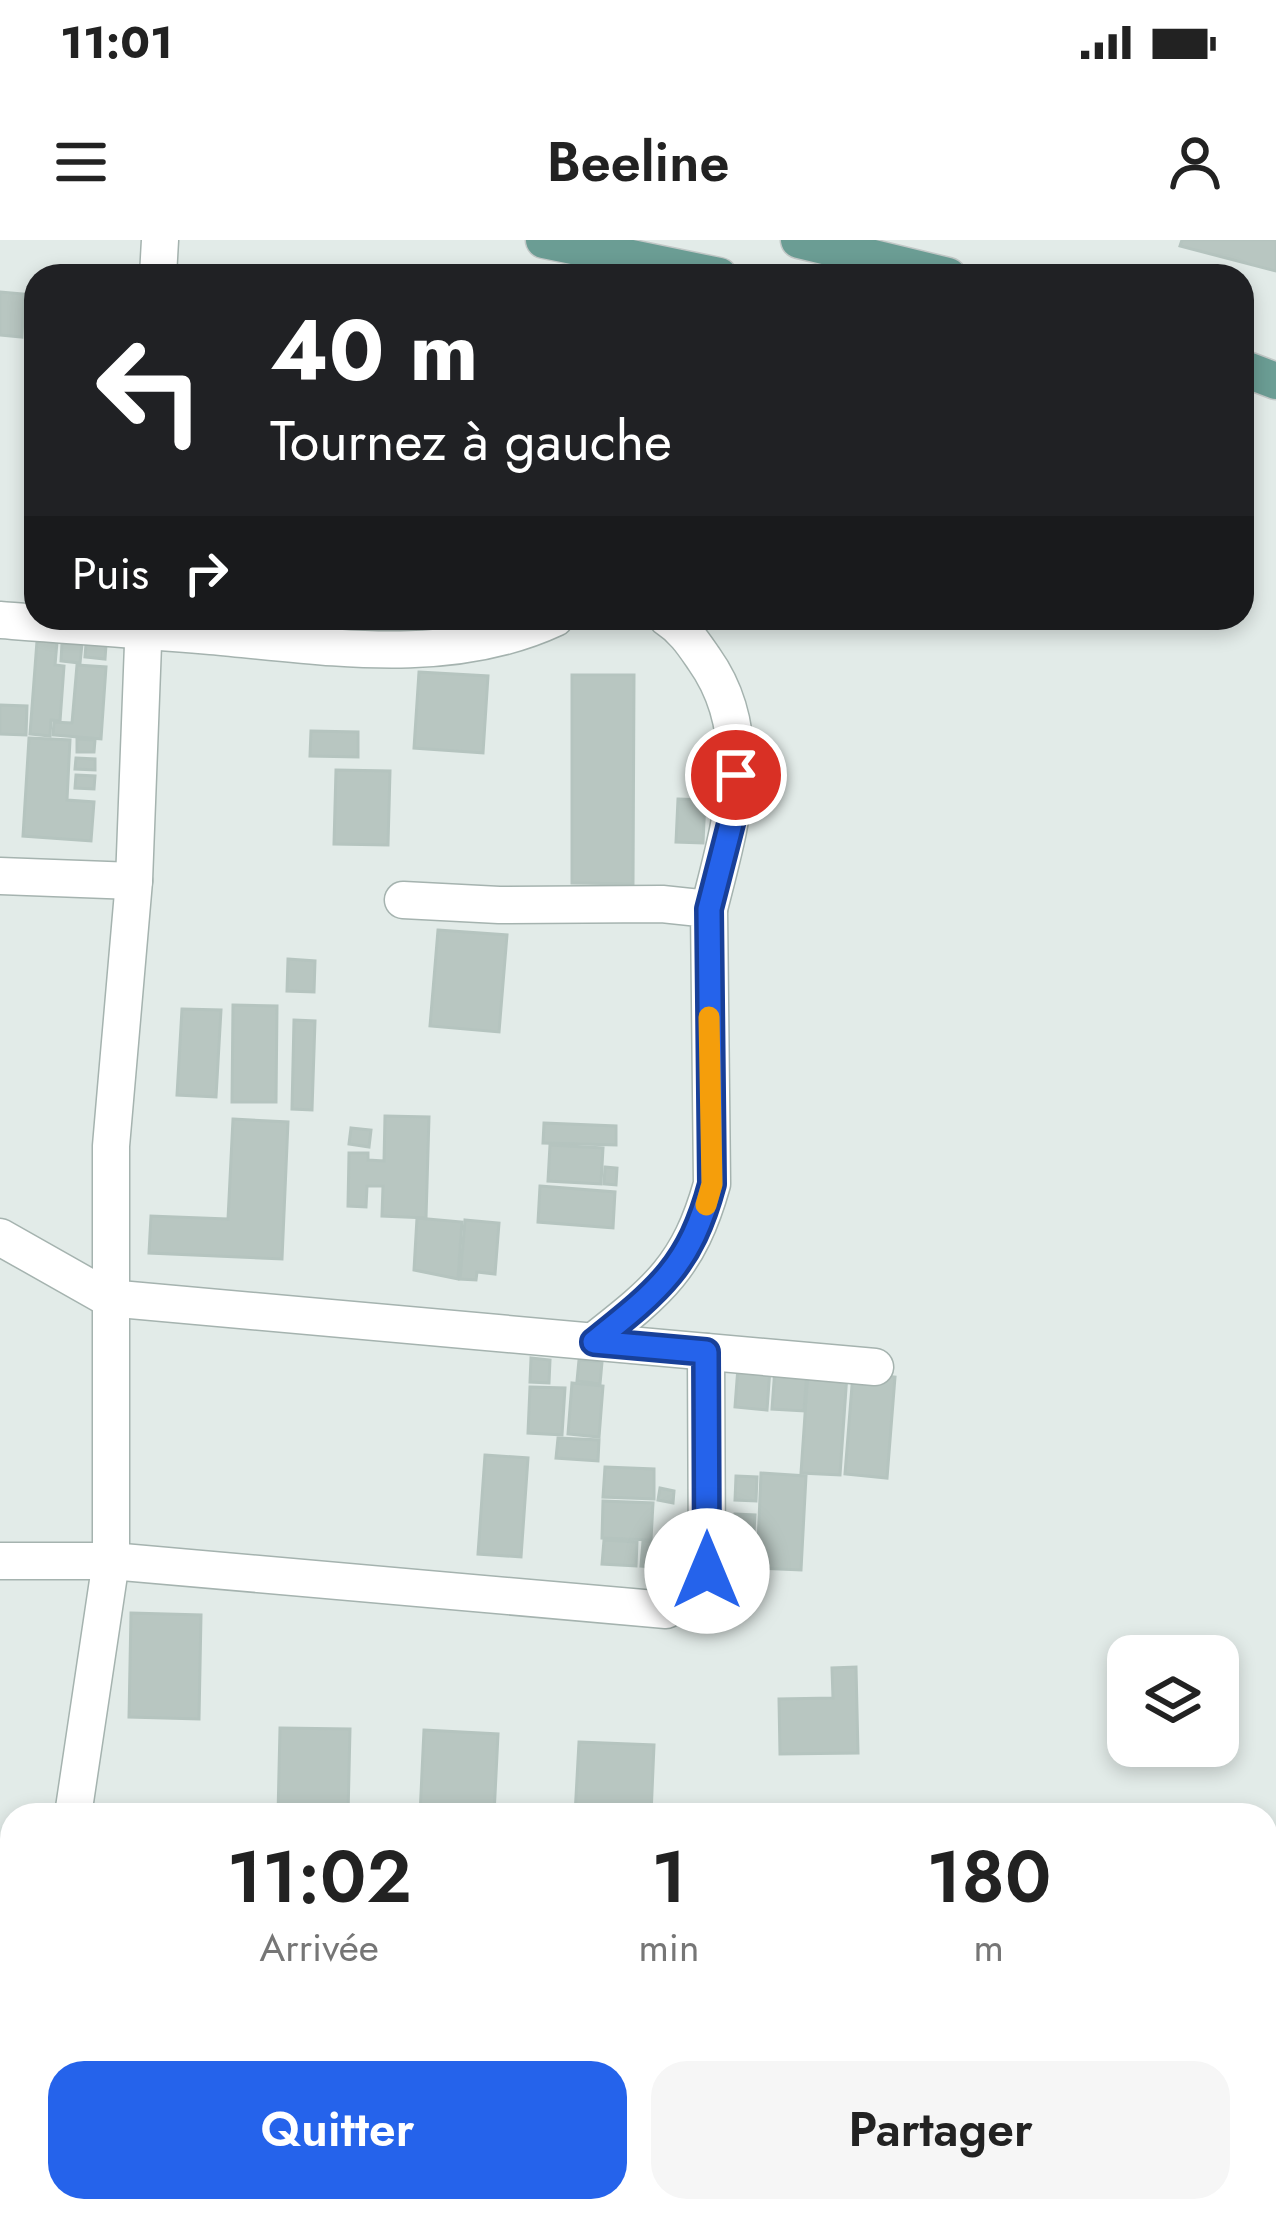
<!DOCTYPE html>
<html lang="fr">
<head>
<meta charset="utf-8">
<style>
  body { margin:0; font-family:Jost,sans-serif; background:#f6f6f6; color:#222; height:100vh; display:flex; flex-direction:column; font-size:45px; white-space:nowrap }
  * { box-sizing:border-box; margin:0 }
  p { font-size:39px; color:#767676 }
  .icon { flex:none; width:66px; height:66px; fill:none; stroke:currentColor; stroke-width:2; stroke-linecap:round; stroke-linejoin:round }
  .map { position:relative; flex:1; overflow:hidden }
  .drawer { position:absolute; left:0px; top:1563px; width:1278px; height:420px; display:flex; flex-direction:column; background:#fff; border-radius:36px 36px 0 0; box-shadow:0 6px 18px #0003 }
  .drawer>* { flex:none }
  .banner { position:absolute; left:24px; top:24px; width:1230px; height:366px; border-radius:36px; box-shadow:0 6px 18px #0003; background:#202124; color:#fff; overflow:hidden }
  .fabs { position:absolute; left:1107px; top:1395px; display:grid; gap:24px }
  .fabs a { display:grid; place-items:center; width:132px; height:132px; border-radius:24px; background:#fff; box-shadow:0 6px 18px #0003; font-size:60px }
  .pin { position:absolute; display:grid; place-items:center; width:102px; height:102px; color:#fff; margin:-51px; border:6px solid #fff; border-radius:50%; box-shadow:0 3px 12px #0007 }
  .me { position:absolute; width:132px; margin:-66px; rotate:0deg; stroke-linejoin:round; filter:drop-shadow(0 0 9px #0008) }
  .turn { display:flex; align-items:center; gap:42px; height:252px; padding:0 48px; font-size:54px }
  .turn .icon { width:156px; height:156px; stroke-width:2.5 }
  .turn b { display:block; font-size:84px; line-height:102px }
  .then { display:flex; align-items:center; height:114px; padding:0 48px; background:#0003; gap:24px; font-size:45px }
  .eta { display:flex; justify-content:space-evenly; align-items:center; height:204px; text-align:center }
  .eta b { font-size:72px; font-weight:600; line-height:84px }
  .primary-button { display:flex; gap:24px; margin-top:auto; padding:24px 48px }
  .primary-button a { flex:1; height:138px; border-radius:36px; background:#2563eb; color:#fff; font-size:48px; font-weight:600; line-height:138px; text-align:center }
  .primary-button a+a { background:#f6f6f6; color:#222 }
  .status { display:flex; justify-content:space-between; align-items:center; height:84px; padding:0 60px; background:#fff; direction:ltr }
  .status svg { height:33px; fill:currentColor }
  header { display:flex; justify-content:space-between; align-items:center; height:156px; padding:0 48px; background:#fff; font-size:54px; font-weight:600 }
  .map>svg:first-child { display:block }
  .building { fill:#b8c6c1; stroke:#b5c4bf; stroke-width:3 }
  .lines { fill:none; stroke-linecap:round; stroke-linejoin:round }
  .street-casing { stroke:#a5b3af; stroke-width:39 }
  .primary-casing { stroke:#c2c8c7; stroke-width:39 }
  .street { stroke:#fff; stroke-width:36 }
  .primary { stroke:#6b9d94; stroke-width:36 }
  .route-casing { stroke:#184099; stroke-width:30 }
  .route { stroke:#2563eb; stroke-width:21 }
  .slow { stroke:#f59e0b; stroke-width:21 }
</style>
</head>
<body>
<div class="status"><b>11:01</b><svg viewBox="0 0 49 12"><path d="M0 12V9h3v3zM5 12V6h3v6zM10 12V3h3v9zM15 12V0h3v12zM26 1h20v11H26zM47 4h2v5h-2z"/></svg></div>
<header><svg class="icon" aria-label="menu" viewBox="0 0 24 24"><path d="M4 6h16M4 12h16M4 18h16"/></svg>Beeline<svg class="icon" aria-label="person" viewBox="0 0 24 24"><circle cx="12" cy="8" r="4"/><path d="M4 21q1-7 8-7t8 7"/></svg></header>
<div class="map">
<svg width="1276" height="1983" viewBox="0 0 1276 1983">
  <rect width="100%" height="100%" fill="#e2ebe8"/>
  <g class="building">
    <polygon points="1182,0 1276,0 1276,31 1180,6"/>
    <polygon points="0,52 24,54 22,97 0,95"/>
    <polygon points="37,401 57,402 55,425 64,426 60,481 51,480 50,496 30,494"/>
    <polygon points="62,403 82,404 80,423 61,421"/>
    <polygon points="86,404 106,405 105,419 85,417"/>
    <polygon points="77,425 106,427 101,499 53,495 54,482 72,483"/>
    <polygon points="419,432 488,436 483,513 414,508"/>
    <polygon points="572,435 634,435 633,644 572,643"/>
    <polygon points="0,465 27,466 26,495 0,494"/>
    <polygon points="311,491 358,492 358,517 310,516"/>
    <polygon points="29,498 70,500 67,560 94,562 91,601 23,596"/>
    <polygon points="77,499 95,500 94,512 77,512"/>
    <polygon points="76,518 95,519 95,530 75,529"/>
    <polygon points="336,530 390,531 388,605 334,604"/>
    <polygon points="76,535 95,536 94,549 75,548"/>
    <polygon points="678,559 705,560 703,603 676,602"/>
    <polygon points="438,690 507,695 499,792 430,786"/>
    <polygon points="288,719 315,721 314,752 287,751"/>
    <polygon points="233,765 277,766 276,862 232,862"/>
    <polygon points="182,769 221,770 216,857 177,855"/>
    <polygon points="294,780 315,781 312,870 292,869"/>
    <polygon points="385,876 429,877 426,978 382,976 383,946 367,946 366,967 348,966 349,913 368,913 368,920 384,921"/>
    <polygon points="233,879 288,882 282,1019 149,1013 151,976 228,979"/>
    <polygon points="544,883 616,886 616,905 543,903"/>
    <polygon points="351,888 371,890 369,907 349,904"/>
    <polygon points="550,905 603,908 601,944 548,941"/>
    <polygon points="605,927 617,928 616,945 604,944"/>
    <polygon points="540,946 615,952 613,988 538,982"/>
    <polygon points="417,978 462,982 458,1039 414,1030"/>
    <polygon points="465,980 499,983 495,1034 477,1032 476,1040 460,1039"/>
    <polygon points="531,1118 550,1120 549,1143 530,1142"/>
    <polygon points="579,1120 602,1122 600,1144 577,1141"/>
    <polygon points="738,1127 770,1129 767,1170 735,1167"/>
    <polygon points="775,1128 807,1131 804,1171 772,1169"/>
    <polygon points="808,1131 847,1134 840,1235 801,1233"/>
    <polygon points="853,1133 895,1137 887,1238 845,1234"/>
    <polygon points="572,1143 603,1146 599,1197 568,1194"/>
    <polygon points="530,1147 565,1148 562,1195 528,1193"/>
    <polygon points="558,1198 599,1200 598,1221 556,1218"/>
    <polygon points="485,1215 528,1218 521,1317 478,1314"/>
    <polygon points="605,1227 654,1229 654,1259 603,1257"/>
    <polygon points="761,1233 806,1236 801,1330 757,1328"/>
    <polygon points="736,1236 757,1237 756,1261 735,1260"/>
    <polygon points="660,1248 674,1251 673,1263 658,1260"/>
    <polygon points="603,1261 653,1263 651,1300 602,1298"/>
    <polygon points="735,1274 755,1275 754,1292 734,1291"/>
    <polygon points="604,1300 637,1302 636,1326 602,1324"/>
    <polygon points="643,1301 670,1303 669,1328 641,1326"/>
    <polygon points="731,1310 754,1312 753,1326 730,1324"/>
    <polygon points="131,1373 201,1375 199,1479 129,1477"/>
    <polygon points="856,1427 858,1513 780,1514 779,1459 833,1458 832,1428"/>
    <polygon points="280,1488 350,1489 348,1575 278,1575"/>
    <polygon points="424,1490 498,1494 494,1575 420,1575"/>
    <polygon points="579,1502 654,1505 651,1575 575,1575"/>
    <rect x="0" y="1843" width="12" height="73"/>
  </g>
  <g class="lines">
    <g class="street-casing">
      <g id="street">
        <polyline points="158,36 160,0"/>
        <path d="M667 378C684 389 693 403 704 419 759 496 730 585 709 669"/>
        <path d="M0 380C70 385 141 390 211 396 325 406 448 428 555 378"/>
        <polyline points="0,636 134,641"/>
        <path d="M403 660 499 665 662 664 709 669 712 944C689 1026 659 1050 594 1101"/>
        <polyline points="0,997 108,1058 875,1127"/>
        <polyline points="0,1321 111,1321 666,1370 690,1358 707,1331 706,1112"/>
        <polyline points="73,1575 111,1321 111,906 134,641 144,378"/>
        <polyline points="0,1759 12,1763"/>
        <polyline points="42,1971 42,1983"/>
        <polyline points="639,1971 694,1983"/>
        <polyline points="600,1983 601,1971"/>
      </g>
    </g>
    <g class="primary-casing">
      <g id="primary">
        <polyline points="544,0 719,36"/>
        <polyline points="799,0 948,36"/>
        <polyline points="1242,128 1276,141"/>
      </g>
    </g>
    <use href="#street" class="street"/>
    <use href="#primary" class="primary"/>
  </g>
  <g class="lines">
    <g class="route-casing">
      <path id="route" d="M707 1331 706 1112 594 1102C659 1050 690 1026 712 944L709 669 734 572 736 535"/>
    </g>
    <use href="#route" class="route"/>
    <polyline class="slow" points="706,965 712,944 709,777"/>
  </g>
</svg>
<div class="fabs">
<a><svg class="icon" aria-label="layers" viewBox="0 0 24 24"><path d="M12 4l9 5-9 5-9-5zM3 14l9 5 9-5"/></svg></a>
</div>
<div class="pin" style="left:736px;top:535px;background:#d93025"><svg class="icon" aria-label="arrive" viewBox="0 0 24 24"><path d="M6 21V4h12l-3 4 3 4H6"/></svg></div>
<svg class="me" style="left:707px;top:1331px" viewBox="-20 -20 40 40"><circle r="19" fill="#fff"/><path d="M0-13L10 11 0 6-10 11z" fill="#2563eb"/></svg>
<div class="banner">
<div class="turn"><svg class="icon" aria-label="left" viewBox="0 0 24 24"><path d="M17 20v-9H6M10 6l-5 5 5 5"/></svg><div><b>40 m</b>Tournez à gauche</div></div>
<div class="then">Puis<svg class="icon" aria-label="right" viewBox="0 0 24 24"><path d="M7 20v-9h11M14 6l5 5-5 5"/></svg></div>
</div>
<section class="drawer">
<div class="eta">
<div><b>11:02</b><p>Arrivée</p></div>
<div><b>1</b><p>min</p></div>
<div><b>180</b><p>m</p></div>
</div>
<div class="primary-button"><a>Quitter</a><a>Partager</a></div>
</section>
</div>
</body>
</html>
